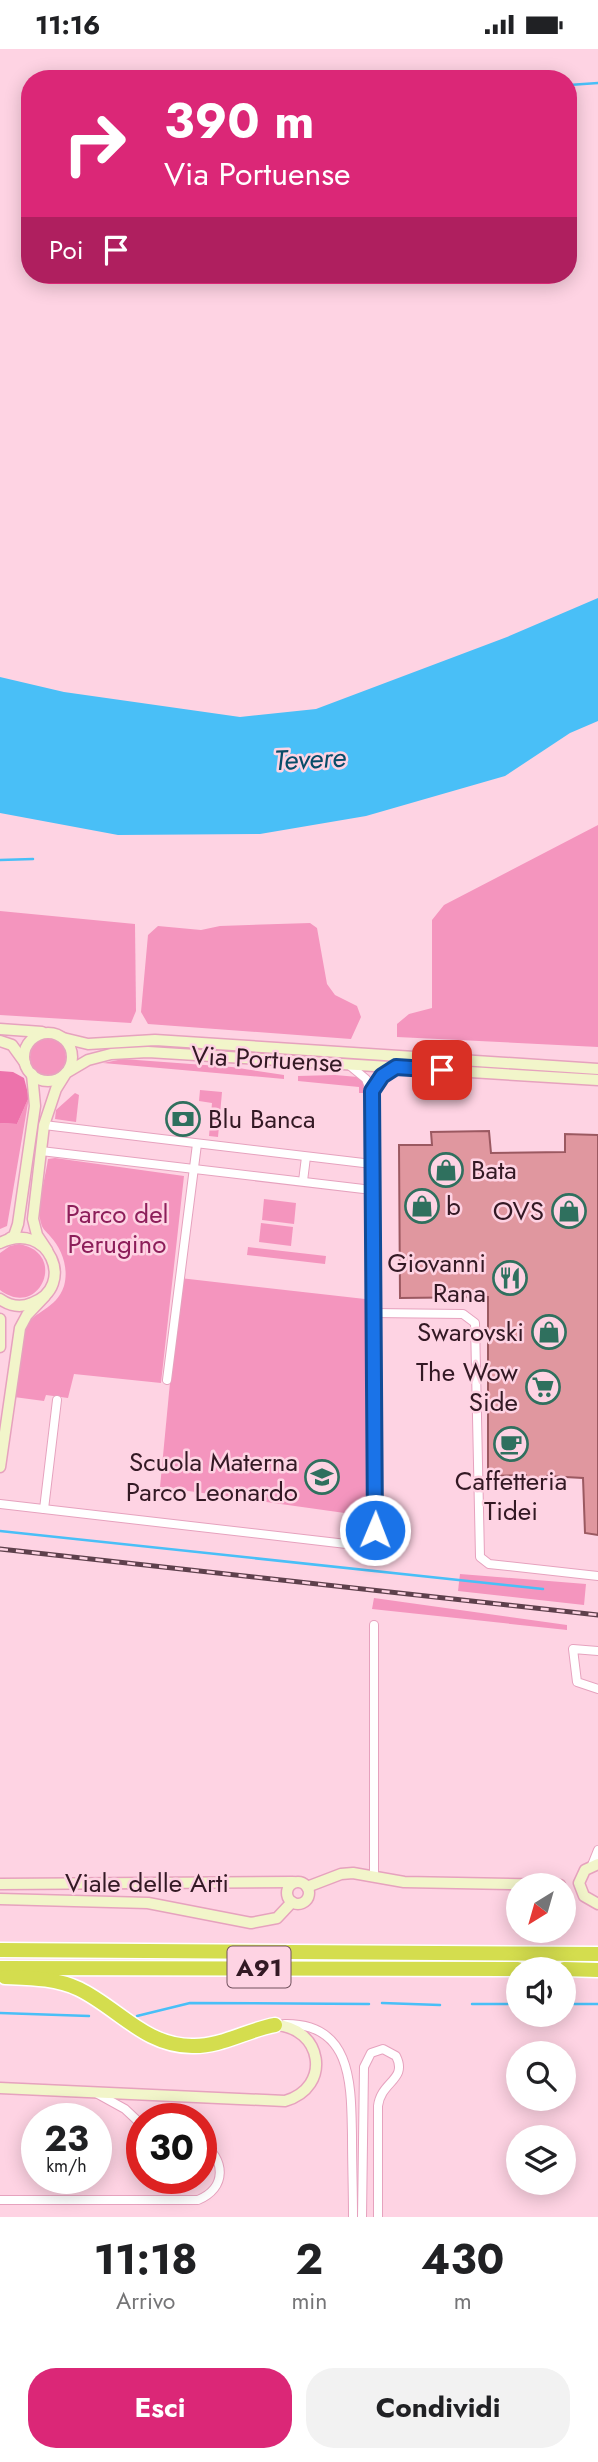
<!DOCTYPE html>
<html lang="it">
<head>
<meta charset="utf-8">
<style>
  body { margin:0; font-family:Jost,sans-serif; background:#f2f2f2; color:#202124; height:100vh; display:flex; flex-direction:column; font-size:26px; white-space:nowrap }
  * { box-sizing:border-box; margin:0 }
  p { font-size:23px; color:#757577 }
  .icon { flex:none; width:38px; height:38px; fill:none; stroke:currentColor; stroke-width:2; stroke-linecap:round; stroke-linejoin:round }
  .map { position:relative; height:2168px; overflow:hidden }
  .drawer { display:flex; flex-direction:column; background:#fff; flex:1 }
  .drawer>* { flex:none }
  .guide { position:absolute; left:21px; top:21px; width:556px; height:214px; border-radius:28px; box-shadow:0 4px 18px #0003; background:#db2777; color:#fff; overflow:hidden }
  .needle { width:46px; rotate:217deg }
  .tools { position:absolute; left:506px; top:1824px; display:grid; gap:14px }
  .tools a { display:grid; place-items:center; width:70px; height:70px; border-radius:50%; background:#fff; box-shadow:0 4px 18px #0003; font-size:35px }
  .speed { position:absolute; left:21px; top:2054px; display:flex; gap:14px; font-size:35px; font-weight:700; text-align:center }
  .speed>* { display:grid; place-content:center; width:91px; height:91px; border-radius:50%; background:#fff; box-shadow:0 4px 18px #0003; line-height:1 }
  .speed small { font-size:18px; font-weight:400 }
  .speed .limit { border:10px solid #d22; background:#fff; color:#111 }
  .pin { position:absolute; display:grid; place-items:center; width:60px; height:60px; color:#fff; margin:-30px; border-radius:14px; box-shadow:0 4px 10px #0006 }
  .me { position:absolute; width:77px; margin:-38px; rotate:1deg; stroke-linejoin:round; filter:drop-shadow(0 0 5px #0008) }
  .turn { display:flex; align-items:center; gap:24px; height:147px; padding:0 28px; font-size:32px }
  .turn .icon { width:91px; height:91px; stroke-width:2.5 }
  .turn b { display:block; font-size:49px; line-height:60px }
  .then { display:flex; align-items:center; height:66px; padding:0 28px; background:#0003; gap:14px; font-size:26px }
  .eta { display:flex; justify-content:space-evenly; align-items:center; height:119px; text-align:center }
  .eta b { font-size:42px; font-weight:700; line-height:49px }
  .primary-button { display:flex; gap:14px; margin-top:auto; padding:14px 28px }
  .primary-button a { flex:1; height:80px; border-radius:28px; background:#db2777; color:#fff; font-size:28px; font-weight:700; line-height:80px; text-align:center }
  .primary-button a+a { background:#f2f2f2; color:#202124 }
  .status { display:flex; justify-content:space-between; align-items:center; height:49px; padding:0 35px; background:#fff; direction:ltr }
  .status svg { height:19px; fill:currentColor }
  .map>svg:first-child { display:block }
  .green { fill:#f495be }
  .forest { fill:#ed72ab }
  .water { fill:#49bff7 }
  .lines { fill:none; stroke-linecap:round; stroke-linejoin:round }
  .stream { stroke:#49bff7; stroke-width:2.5 }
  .building { fill:#e0979f; stroke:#9b5961; stroke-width:2 }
  .street-casing { stroke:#e6a2be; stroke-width:10 }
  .secondary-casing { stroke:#e6a2be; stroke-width:13 }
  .highway-casing { stroke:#fff; stroke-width:17 }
  .street { stroke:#fff; stroke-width:8 }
  .secondary { stroke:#f2f5ca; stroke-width:10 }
  .highway { stroke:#d4dd4e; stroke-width:14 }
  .rail-casing { stroke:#5e404c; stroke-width:5 }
  .rail { stroke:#fed3e3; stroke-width:2.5; stroke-dasharray:8; stroke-linecap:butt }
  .route-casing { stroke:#114b97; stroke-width:18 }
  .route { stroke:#1a73e8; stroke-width:12 }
  .labels { text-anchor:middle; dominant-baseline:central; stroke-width:5; stroke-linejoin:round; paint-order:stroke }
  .shield { fill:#fed3e3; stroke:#70515d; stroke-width:2 }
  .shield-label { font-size:24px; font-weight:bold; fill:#331924 }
  .street-label { font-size:26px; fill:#331924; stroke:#fed3e3 }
  .poi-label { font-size:26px; fill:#331924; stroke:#fed3e3; text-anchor:end }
  .park-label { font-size:26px; fill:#8d1e5a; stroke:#fed3e3 }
  .water-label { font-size:28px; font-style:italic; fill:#074c68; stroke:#fed3e3 }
</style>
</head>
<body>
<div class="status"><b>11:16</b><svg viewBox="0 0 49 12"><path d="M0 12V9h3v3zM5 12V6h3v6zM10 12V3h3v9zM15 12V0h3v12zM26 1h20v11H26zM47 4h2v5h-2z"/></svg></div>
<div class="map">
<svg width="598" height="2168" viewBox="0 0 598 2168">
  <rect width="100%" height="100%" fill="#fed3e3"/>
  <g class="green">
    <polygon points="598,776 598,998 397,988 397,975 409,965 432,959 432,871 444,856"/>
    <polygon points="0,862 135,875 136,962 131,974 0,966"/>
    <polygon points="310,874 317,879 327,935 335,946 357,957 361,968 351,990 148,975 141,963 148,886 158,877 201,881 220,877"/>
    <circle cx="48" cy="1008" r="18"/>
    <polygon points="123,1010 232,1018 284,1026 284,1030 103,1014"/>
    <polygon points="335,1026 358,1028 362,1031 365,1044 359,1044 359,1038 298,1032 298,1027"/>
    <polygon points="200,1041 222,1043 218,1088 209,1087 212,1054 199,1052"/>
    <polygon points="75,1044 79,1046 76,1073 55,1070 56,1061"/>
    <polygon points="29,1048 7,1177 0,1180 0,1074 17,1075"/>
    <path d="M55 1109 184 1127 161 1334 74 1325 68 1349 46 1346 44 1352 14 1348 25 1279C34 1261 56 1261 64 1237 69 1219 62 1200 50 1187 47 1183 42 1180 41 1174 36 1160 46 1126 48 1110Z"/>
    <polygon points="264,1150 296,1154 294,1175 262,1171"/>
    <polygon points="261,1174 293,1178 291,1197 259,1193"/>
    <path d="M19 1195C69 1204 39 1271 0 1241V1204L10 1197Z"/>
    <polygon points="248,1198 326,1207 325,1215 247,1206"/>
    <polygon points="180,1229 365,1250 366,1467 160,1438"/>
    <polygon points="460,1525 586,1535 584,1556 458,1542"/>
    <polygon points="374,1549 567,1576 567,1581 372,1560"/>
  </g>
  <polygon class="forest" points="0,1022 13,1023 24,1029 29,1048 17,1075 0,1074"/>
  <polygon class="water" points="598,549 598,672 570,684 505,727 366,767 260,785 118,786 0,764 0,628 64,643 240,668 316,660 507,588"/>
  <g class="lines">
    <g class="stream">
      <polyline points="569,36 598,34"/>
      <polyline points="0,811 33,810"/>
      <polyline points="0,1482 543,1540"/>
      <polyline points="382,1954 440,1956"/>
      <polyline points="472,1955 518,1955"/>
      <polyline points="564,1955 598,1955"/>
      <polyline points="0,1964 89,1967"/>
      <polyline points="137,1967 190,1954 369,1955"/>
    </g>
  </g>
  <polygon class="building" points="489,1082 491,1104 565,1103 565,1085 598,1086 598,1486 585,1484 583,1429 547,1427 547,1431 526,1431 526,1426 488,1427 488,1248 400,1249 399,1096 432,1096 431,1083"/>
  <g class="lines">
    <g class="street-casing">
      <g id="street">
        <polyline points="372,1042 382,1027 393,1019"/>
        <polyline points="44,1076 372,1115"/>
        <polyline points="41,1102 372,1141"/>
        <polyline points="303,1132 306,1108"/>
        <polyline points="373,1264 463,1265 475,1274 480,1508 489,1515 598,1527"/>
        <polyline points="167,1331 197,1095"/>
        <path d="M0 1455 355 1496C367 1494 374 1487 376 1474L373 1049 366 1030 349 1016"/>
        <polyline points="44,1460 57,1351"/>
        <polyline points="374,1576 374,1827"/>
        <polyline points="598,1602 573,1600 577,1633 598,1640"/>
        <polyline points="592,1816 598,1801"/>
        <path d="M285 1975C353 1974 351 2037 352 2087 352 2114 353 2141 353 2168"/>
        <polyline points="96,2044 125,2060 142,2076"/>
        <path d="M0 2151H198C227 2139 226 2110 201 2093"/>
        <path d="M362 2168 364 2018 371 2004 383 2000 396 2007C408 2031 381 2032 378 2057V2168"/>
      </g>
    </g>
    <g class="secondary-casing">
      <g id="secondary">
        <polyline points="0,980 42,983"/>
        <circle cx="48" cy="1008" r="24"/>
        <polyline points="63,989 88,995 155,991 598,1020"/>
        <polyline points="0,992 12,996 25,1014"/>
        <polyline points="10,1189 14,1187 18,1175 35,1057 32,1025"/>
        <path d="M0 1194C49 1170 77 1238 32 1254 21 1259 10 1257 0 1250"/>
        <polyline points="47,1201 37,1186 33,1170 44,1076 56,1040 66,1024 88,1011 111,1005 148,1003 598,1031"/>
        <polyline points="0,1270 0,1298"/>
        <polyline points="0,1418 20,1279 27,1266 45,1247"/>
        <polyline points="598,1815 585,1821 579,1834 584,1847 598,1855"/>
        <circle cx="298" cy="1844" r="11"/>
        <polyline points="0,1835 293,1833"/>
        <polyline points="307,1838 341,1825 353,1824 404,1833 560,1836"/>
        <polyline points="0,1850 148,1854 251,1874 277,1869 292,1853"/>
        <path d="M0 2039 285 2052C333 2038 322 1978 275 1976"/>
      </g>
    </g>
    <g class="highway-casing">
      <g id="highway">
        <polyline points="0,1901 598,1905"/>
        <polyline points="0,1919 518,1920"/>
        <polyline points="564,1920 598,1921"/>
        <path d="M5 1928C30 1929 56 1929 79 1940 118 1959 145 1997 192 1997 221 1998 247 1981 275 1976"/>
      </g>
    </g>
    <use href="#street" class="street"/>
    <use href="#secondary" class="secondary"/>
    <use href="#highway" class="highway"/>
    <g class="rail-casing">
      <polyline id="rail" points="0,1500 598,1566"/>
    </g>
    <use href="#rail" class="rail"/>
  </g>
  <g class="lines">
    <g class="route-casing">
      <polyline id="route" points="375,1481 372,1042 382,1027 396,1018 442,1021"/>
    </g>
    <use href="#route" class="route"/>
  </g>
  <defs>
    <g id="bank-ring" transform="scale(1.75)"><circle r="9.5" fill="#fed3e3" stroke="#2f705e" stroke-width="1.5"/><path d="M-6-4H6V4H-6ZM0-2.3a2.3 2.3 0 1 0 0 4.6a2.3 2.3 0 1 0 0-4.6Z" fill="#2f705e"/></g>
    <g id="shop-ring" transform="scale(1.75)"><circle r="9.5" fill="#fed3e3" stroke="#2f705e" stroke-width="1.5"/><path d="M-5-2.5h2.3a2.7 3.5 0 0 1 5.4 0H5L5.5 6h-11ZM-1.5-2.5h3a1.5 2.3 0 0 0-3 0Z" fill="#2f705e"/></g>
    <g id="restaurant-ring" transform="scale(1.75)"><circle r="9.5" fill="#fed3e3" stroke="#2f705e" stroke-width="1.5"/><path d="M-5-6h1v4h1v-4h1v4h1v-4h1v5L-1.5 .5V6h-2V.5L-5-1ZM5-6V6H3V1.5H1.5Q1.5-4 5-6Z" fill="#2f705e"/></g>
    <g id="supermarket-ring" transform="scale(1.75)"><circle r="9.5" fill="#fed3e3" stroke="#2f705e" stroke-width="1.5"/><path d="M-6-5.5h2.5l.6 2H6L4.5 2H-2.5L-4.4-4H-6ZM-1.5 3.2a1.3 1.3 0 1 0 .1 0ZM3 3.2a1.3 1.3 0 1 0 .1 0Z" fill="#2f705e"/></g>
    <g id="cafe-ring" transform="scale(1.75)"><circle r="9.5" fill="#fed3e3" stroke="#2f705e" stroke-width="1.5"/><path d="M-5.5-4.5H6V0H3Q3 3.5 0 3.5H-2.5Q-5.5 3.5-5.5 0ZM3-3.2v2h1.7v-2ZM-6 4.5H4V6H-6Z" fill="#2f705e"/></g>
    <g id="school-ring" transform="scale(1.75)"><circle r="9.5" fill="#fed3e3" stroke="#2f705e" stroke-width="1.5"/><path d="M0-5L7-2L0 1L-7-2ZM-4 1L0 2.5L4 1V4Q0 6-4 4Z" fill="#2f705e"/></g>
  </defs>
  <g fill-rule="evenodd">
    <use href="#bank-ring" x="183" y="1070"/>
    <use href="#shop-ring" x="446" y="1121"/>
    <use href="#shop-ring" x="422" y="1157"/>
    <use href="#shop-ring" x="569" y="1162"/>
    <use href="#restaurant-ring" x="510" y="1229"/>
    <use href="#shop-ring" x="549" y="1283"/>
    <use href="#supermarket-ring" x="543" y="1338"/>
    <use href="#cafe-ring" x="511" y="1395"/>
    <use href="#school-ring" x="322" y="1428"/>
  </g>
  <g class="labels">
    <rect class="shield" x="227.5" y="1897.5" width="63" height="41" rx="5"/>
    <g class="shield-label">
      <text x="259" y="1918">A91</text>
    </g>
    <g class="street-label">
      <text transform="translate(267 1010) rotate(3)">Via Portuense</text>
      <text x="147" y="1834">Viale delle Arti</text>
    </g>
    <g class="poi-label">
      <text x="208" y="1070" text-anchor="start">Blu Banca</text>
      <text x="471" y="1121" text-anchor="start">Bata</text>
      <text x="446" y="1157" text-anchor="start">b</text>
      <text x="544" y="1162">OVS</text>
      <text x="486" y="1214">Giovanni<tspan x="486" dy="30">Rana</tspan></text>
      <text x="524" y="1283">Swarovski</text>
      <text x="518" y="1323">The Wow<tspan x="518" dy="30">Side</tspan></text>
      <text x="298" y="1413">Scuola Materna<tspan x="298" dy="30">Parco Leonardo</tspan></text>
      <text x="511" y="1432" text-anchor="middle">Caffetteria<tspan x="511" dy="30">Tidei</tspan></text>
    </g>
    <g class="park-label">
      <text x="117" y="1165">Parco del<tspan x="117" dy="30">Perugino</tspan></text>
    </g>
    <g class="water-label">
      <text transform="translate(310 710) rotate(-3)">Tevere</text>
    </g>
  </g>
</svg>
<div class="tools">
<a><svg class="needle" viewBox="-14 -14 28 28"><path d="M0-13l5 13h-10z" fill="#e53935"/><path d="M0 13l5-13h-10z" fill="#757577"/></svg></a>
<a><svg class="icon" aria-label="sound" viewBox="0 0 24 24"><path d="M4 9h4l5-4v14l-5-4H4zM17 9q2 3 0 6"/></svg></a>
<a><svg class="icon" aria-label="search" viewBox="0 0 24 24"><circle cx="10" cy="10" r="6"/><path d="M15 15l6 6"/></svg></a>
<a><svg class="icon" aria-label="layers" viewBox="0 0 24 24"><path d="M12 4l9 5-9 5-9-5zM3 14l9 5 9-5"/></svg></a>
</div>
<div class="speed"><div>23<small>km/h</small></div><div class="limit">30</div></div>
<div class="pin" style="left:442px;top:1021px;background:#d93025"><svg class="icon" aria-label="arrive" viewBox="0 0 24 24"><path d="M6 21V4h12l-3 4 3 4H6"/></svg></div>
<svg class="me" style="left:375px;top:1481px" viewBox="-20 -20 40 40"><circle r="17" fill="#1a73e8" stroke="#fff" stroke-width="3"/><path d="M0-11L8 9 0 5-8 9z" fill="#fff"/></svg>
<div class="guide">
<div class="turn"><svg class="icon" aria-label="right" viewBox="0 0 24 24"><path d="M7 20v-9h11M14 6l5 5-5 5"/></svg><div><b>390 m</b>Via Portuense</div></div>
<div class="then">Poi<svg class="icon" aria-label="arrive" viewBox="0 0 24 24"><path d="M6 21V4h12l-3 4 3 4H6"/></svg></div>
</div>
</div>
<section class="drawer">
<div class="eta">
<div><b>11:18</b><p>Arrivo</p></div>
<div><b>2</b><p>min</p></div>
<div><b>430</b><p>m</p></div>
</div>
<div class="primary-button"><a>Esci</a><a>Condividi</a></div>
</section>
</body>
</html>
